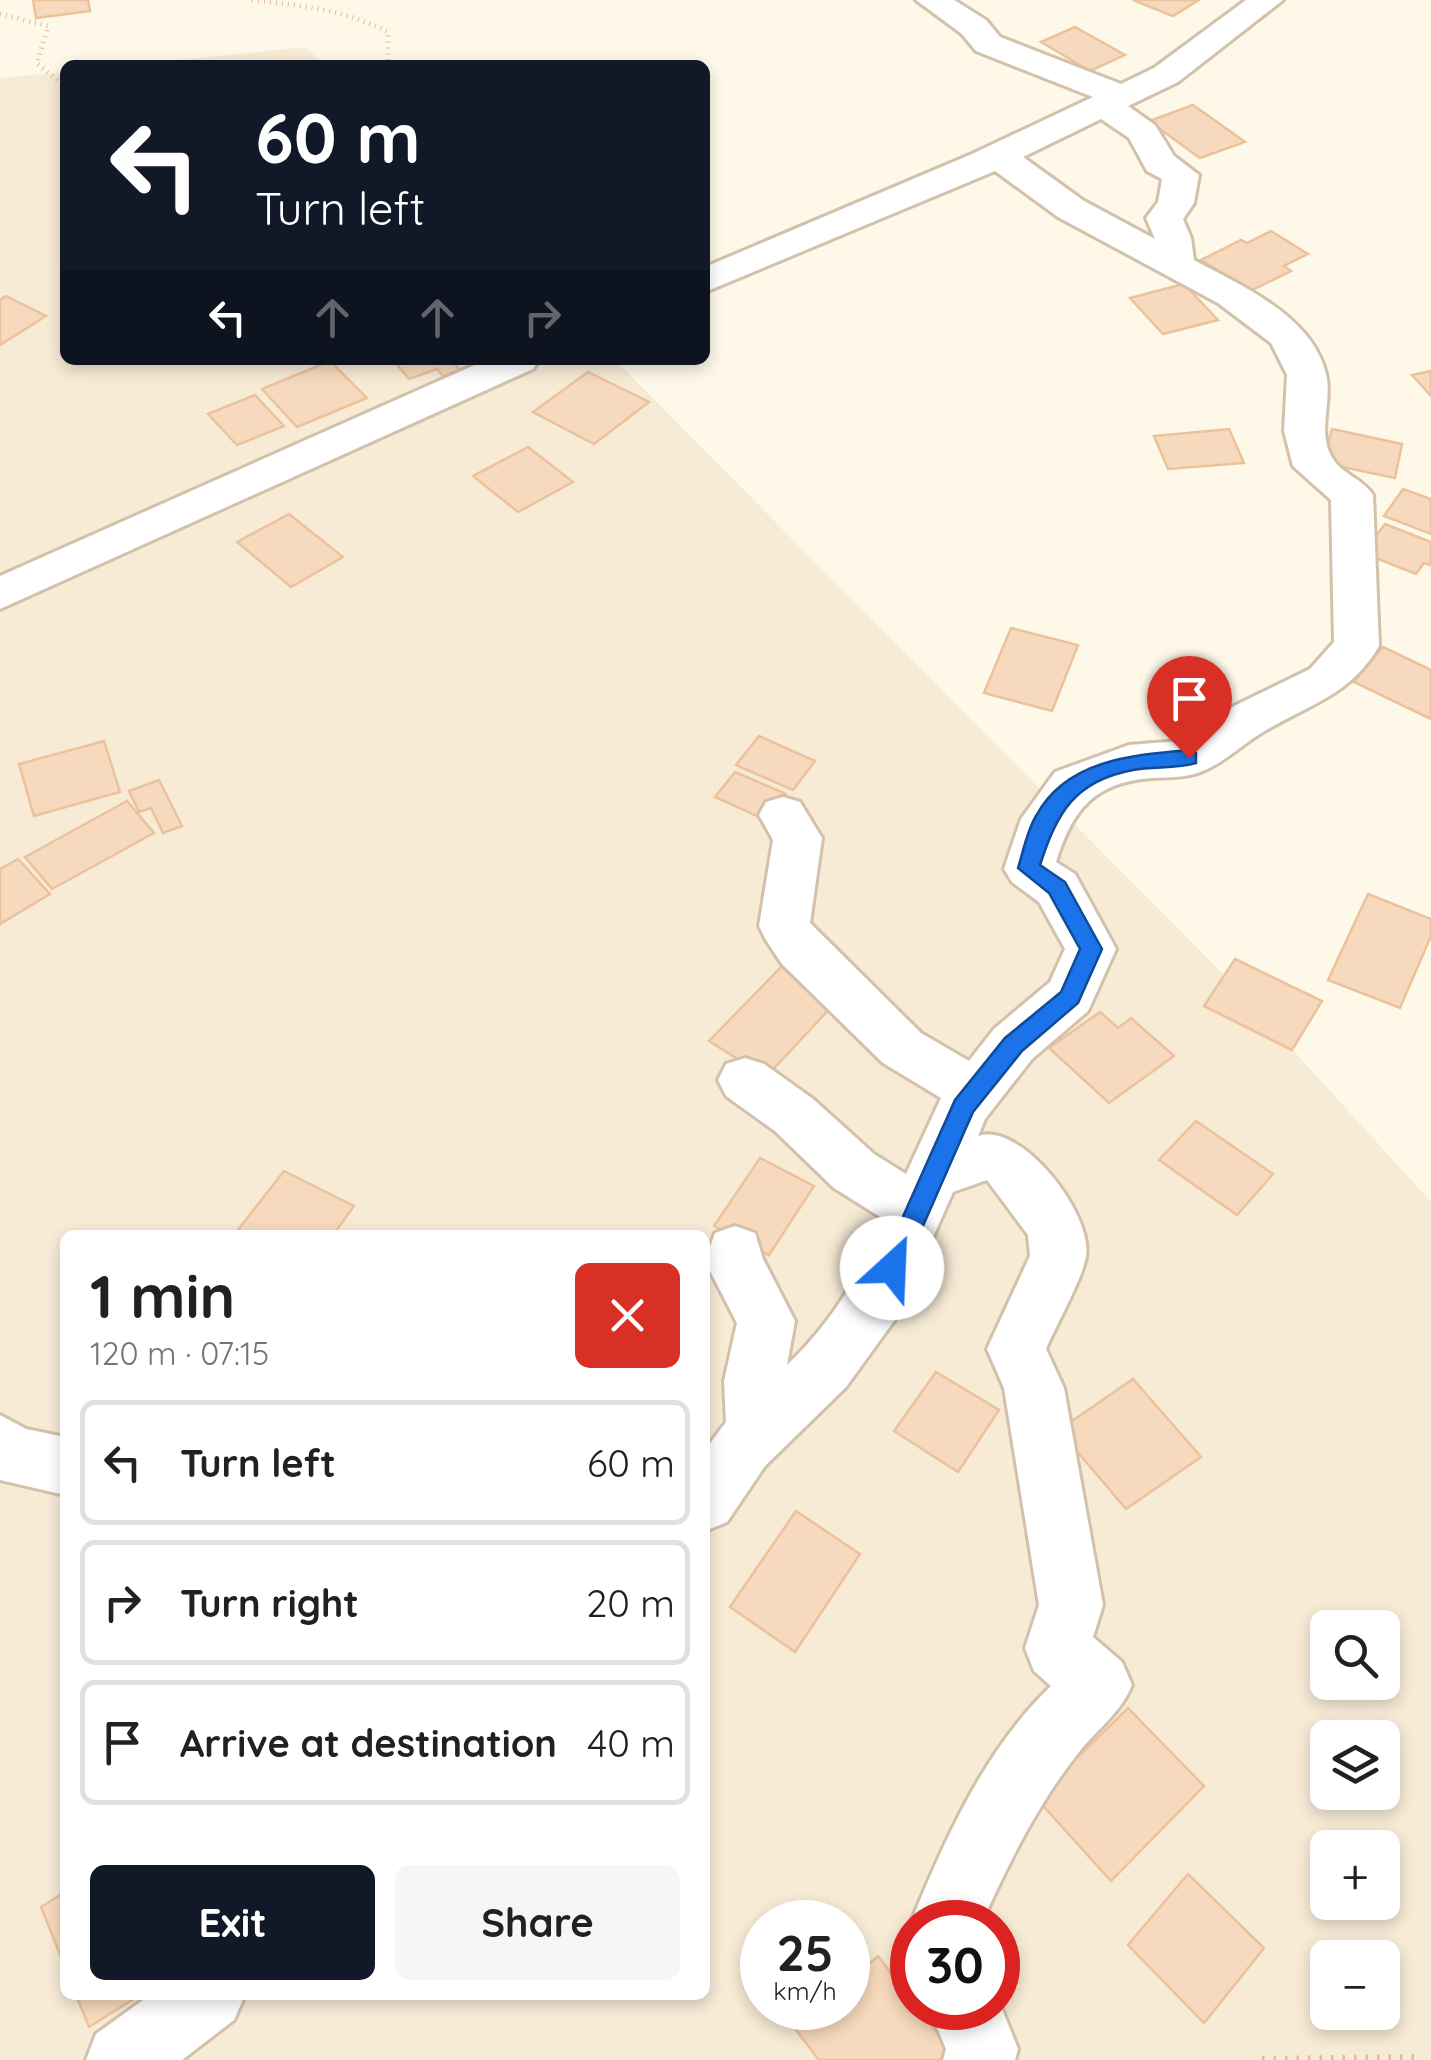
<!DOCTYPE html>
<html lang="en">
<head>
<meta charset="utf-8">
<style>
  body { margin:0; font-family:Quicksand,sans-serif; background:#f6f6f6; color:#202124; height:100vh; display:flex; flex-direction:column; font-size:38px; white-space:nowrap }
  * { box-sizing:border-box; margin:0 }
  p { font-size:32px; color:#757577 }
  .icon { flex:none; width:55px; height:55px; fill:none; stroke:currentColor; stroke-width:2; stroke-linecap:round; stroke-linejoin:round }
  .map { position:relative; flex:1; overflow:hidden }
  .sheet { position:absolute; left:60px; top:1230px; width:650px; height:770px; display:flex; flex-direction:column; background:#fff; border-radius:15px; box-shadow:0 5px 15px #0003 }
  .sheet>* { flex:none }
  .hud { position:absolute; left:60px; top:60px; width:650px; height:305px; border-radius:15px; box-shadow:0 5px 15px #0003; background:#111827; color:#fff; overflow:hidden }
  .fabs { position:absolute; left:1310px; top:1610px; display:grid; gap:20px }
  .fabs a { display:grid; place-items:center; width:90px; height:90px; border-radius:15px; background:#fff; box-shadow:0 5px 15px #0003; font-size:50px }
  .speed { position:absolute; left:740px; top:1900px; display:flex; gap:20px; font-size:50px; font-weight:700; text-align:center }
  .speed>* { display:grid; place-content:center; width:130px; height:130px; border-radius:50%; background:#fff; box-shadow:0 5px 15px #0003; line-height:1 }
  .speed small { font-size:25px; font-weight:400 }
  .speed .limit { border:15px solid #d22; background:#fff; color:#111 }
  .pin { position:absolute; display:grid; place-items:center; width:85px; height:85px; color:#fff; margin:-102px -42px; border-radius:50% 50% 50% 0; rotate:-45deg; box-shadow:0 0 10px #0007 }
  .pin .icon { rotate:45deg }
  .me { position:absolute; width:110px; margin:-55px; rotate:25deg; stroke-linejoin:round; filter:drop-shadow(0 0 8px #0008) }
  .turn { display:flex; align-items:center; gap:35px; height:210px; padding:0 30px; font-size:45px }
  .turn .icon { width:130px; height:130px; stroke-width:2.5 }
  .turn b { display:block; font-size:70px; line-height:85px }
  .lanes { display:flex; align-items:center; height:95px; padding:0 30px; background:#0003; justify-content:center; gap:50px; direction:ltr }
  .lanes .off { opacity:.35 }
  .round { display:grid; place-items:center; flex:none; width:105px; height:105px; border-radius:15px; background:#f6f6f6 }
  .overview { display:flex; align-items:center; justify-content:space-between; height:170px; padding:0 30px }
  h1 { font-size:60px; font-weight:800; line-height:75px }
  .action { display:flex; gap:20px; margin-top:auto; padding:20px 30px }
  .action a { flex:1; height:115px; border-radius:15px; background:#111827; color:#fff; font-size:40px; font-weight:800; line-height:115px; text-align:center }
  .action a+a { background:#f6f6f6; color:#202124 }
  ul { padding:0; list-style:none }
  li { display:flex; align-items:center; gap:30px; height:125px; margin:0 20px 15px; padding:0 10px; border:5px solid #e0e0e0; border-radius:15px }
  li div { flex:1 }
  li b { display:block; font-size:38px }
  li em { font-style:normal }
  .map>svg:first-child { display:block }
  .residential { fill:#f7ebd6; fill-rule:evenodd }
  .building { fill:#f7dabd; stroke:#ebc29b; stroke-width:2.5 }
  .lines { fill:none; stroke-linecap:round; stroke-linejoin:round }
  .minor-casing { stroke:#d3c1ac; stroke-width:6 }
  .path-far1 { stroke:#ddbd9f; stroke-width:5; stroke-dasharray:1 5; stroke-linecap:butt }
  .path { stroke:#ddbd9f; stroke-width:8; stroke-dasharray:2.5 9; stroke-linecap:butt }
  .minor { fill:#fff; fill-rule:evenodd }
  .route { fill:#1a73e8; stroke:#114b97; stroke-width:2.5 }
</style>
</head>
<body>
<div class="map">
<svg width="1431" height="2060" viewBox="0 0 1431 2060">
  <rect width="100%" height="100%" fill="#fef8e8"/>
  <g class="residential">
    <polygon points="306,47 324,65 130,65"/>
    <path d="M65 72V360H615L1234 985 1431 1202V2060H0V78ZM65 1235H705V1995H65ZM1328 1628H1382V1682H1328ZM1328 1738H1382V1792H1328ZM1328 1848H1382V1902H1328ZM762 1922H848V2008H762ZM912 1922H998V2008H912ZM1328 1958H1382V2012H1328Z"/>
  </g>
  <g class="building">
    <polygon points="33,0 88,0 90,11 36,18"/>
    <polygon points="1133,0 1199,0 1173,16"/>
    <polygon points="1075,27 1125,55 1090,71 1041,42"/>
    <polygon points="1193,105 1245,142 1200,158 1149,121"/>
    <polygon points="1271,231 1308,254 1284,266 1291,271 1250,291 1201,260 1241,240 1247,243"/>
    <polygon points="1184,284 1218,320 1163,334 1130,298"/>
    <polygon points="6,296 46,316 0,345 0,300"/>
    <polygon points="393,360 460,360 453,362 460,370 443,376 437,369 409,379"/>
    <polygon points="330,361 367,398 297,427 262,389"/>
    <polygon points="1431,371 1431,396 1412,375"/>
    <polygon points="588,372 649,402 594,444 533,412"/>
    <polygon points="255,395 284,426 237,445 208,414"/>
    <polygon points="1229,429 1244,463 1168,469 1154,436"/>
    <polygon points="1332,429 1402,444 1395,478 1323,463"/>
    <polygon points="528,447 573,482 518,512 473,476"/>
    <polygon points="1403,489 1431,499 1431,534 1384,516"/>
    <polygon points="289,514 343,557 291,587 237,542"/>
    <polygon points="1385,524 1431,542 1431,565 1424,563 1416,574 1363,553"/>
    <polygon points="1011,628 1078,645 1052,711 984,693"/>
    <polygon points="1383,647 1431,670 1431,719 1354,682"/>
    <polygon points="759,736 815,761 793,790 736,765"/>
    <polygon points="104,741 120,792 34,816 19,764"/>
    <polygon points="735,772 786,794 766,820 715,797"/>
    <polygon points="159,780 182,826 163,833 151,808 139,812 129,791"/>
    <polygon points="127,801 154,833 52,889 25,857"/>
    <polygon points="18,859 50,894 0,924 0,869"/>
    <polygon points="1368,894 1431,919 1431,936 1400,1008 1328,980"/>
    <polygon points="1235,959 1322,1001 1292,1050 1204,1006"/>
    <polygon points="781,967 836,1002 766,1077 709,1041"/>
    <polygon points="1100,1012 1118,1028 1131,1018 1174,1056 1109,1103 1049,1048"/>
    <polygon points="1196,1121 1273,1174 1237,1215 1159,1160"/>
    <polygon points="760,1158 814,1186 769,1255 714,1226"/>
    <polygon points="284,1171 354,1206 333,1235 234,1235"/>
    <polygon points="936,1372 999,1410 958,1472 894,1431"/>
    <polygon points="1133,1379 1201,1457 1126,1509 1059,1430"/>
    <polygon points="796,1511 860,1554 795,1652 730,1607"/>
    <polygon points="1128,1708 1204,1786 1111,1881 1036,1798"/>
    <polygon points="1188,1874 1264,1948 1204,2023 1128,1945"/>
    <polygon points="65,1892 65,1967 41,1907"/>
    <polygon points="878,1956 912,2001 912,2008 918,2008 953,2054 947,2060 819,2060 796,2030 820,2008 848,2008 848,1983"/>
    <polygon points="76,1995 140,1995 89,2027"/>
  </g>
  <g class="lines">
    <g class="minor-casing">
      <g id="minor">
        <path d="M916 0H954L986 20 1000 37 1121 84 1154 68 1246 0H1283L1178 82 1128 106 1155 125 1174 156 1199 175 1194 203 1183 219 1191 238 1194 260C1242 286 1312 316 1326 374 1333 401 1316 433 1333 459 1342 474 1363 479 1373 495L1379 646C1350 696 1309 704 1263 732 1244 743 1226 761 1205 770 1189 778 1169 777 1152 778 1094 782 1072 810 1056 862L1075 874 1116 949 1088 1011 1032 1059 985 1119 978 1136C1021 1121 1093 1214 1086 1256 1083 1278 1056 1325 1046 1349L1064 1388 1103 1605 1093 1637 1122 1662 1132 1685C1120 1714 1098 1728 1079 1752 1037 1805 1009 1862 982 1922H912V1926L911 1922C945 1839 985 1749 1051 1686L1034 1671 1025 1648 1039 1605 1004 1388 987 1349 1030 1256 1028 1235 987 1180 953 1192 899 1314 846 1387 765 1466 727 1522 705 1531V1450L726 1422 724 1381 737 1323 705 1261 715 1233 735 1226 755 1233 763 1259 795 1321 787 1365C831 1324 860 1274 885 1220L834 1188 775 1131 726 1096 718 1080 726 1064 745 1058 764 1064 813 1099 874 1154 906 1174 941 1098 883 1063 782 964 766 940 759 926 773 840 759 815 766 802 783 797 800 802 822 838 810 923 921 1033 969 1061 994 1029 1050 982 1065 949 1039 902 1012 882 1004 869 1021 819 1055 772 1129 745 1179 741 1232 707 1310 669 1334 642 1331 500 1293 466 1284 431 1287 375 1271 343 1218 303 1058 217 995 171 705 292V267L972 154 1093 97 976 51 962 34ZM1101 119 1129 138 1147 171 1162 179 1158 202 1146 218 1155 239 1084 201 1023 157Z"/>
        <polygon points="486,360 539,360 533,369 0,609 0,576"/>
        <polygon points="0,1415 26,1429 65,1437 65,1495 0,1480"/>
        <polygon points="150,1995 245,1995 234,2020 182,2060 86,2060 96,2034"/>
        <polygon points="998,1999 1018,2049 1015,2060 943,2060 946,2049 929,2008 998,2008"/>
      </g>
    </g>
    <g class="path-far1">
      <path d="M252 0C300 5 345 10 388 32V60L395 65"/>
      <polyline points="0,14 48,26 37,64 65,86"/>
    </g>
    <polyline class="path" points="1262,2060 1416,2058"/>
    <use href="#minor" class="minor"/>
  </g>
  <path class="route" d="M1189 750 1196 753V763C1176 769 1154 766 1133 770 1074 781 1057 813 1040 865L1065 882 1102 949 1078 1003 1022 1051 973 1112 901 1276 892 1279 883 1276 880 1268 955 1100 1005 1038 1061 992 1080 949 1049 893 1018 868C1023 852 1027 831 1036 816 1066 760 1132 755 1189 750Z"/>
</svg>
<div class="fabs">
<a><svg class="icon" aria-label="search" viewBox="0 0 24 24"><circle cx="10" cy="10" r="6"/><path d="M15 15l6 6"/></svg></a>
<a><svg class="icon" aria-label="layers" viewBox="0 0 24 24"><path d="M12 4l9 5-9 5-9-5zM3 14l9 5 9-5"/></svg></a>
<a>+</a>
<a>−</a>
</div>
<div class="speed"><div>25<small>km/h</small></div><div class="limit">30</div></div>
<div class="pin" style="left:1189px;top:758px;background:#d93025"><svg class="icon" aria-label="arrive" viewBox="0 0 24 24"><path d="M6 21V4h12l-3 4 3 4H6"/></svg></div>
<svg class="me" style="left:892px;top:1268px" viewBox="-20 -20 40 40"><circle r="19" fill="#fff"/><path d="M0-13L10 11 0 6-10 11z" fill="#1a73e8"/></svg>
<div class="hud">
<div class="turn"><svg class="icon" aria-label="left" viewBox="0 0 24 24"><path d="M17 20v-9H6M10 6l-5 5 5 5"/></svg><div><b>60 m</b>Turn left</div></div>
<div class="lanes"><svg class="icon" aria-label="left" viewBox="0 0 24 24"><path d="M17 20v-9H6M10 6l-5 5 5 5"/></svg><svg class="icon off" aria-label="ahead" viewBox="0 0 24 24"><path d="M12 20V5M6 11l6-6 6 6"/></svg><svg class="icon off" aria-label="ahead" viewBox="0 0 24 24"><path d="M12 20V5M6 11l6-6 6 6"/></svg><svg class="icon off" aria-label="right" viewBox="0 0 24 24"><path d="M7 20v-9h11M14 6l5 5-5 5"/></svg></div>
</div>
<section class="sheet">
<div class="overview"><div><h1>1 min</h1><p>120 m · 07:15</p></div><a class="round" style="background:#d93025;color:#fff"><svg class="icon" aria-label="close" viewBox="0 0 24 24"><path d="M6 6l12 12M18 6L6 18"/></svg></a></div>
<ul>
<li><svg class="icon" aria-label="left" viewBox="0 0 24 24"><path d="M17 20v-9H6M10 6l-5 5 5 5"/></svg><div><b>Turn left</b></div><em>60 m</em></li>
<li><svg class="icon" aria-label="right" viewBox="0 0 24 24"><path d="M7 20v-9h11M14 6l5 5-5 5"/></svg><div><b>Turn right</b></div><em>20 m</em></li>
<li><svg class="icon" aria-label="arrive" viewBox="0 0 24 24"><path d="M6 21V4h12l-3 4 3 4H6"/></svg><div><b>Arrive at destination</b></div><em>40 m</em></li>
</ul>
<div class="action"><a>Exit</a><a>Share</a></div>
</section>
</div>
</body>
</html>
